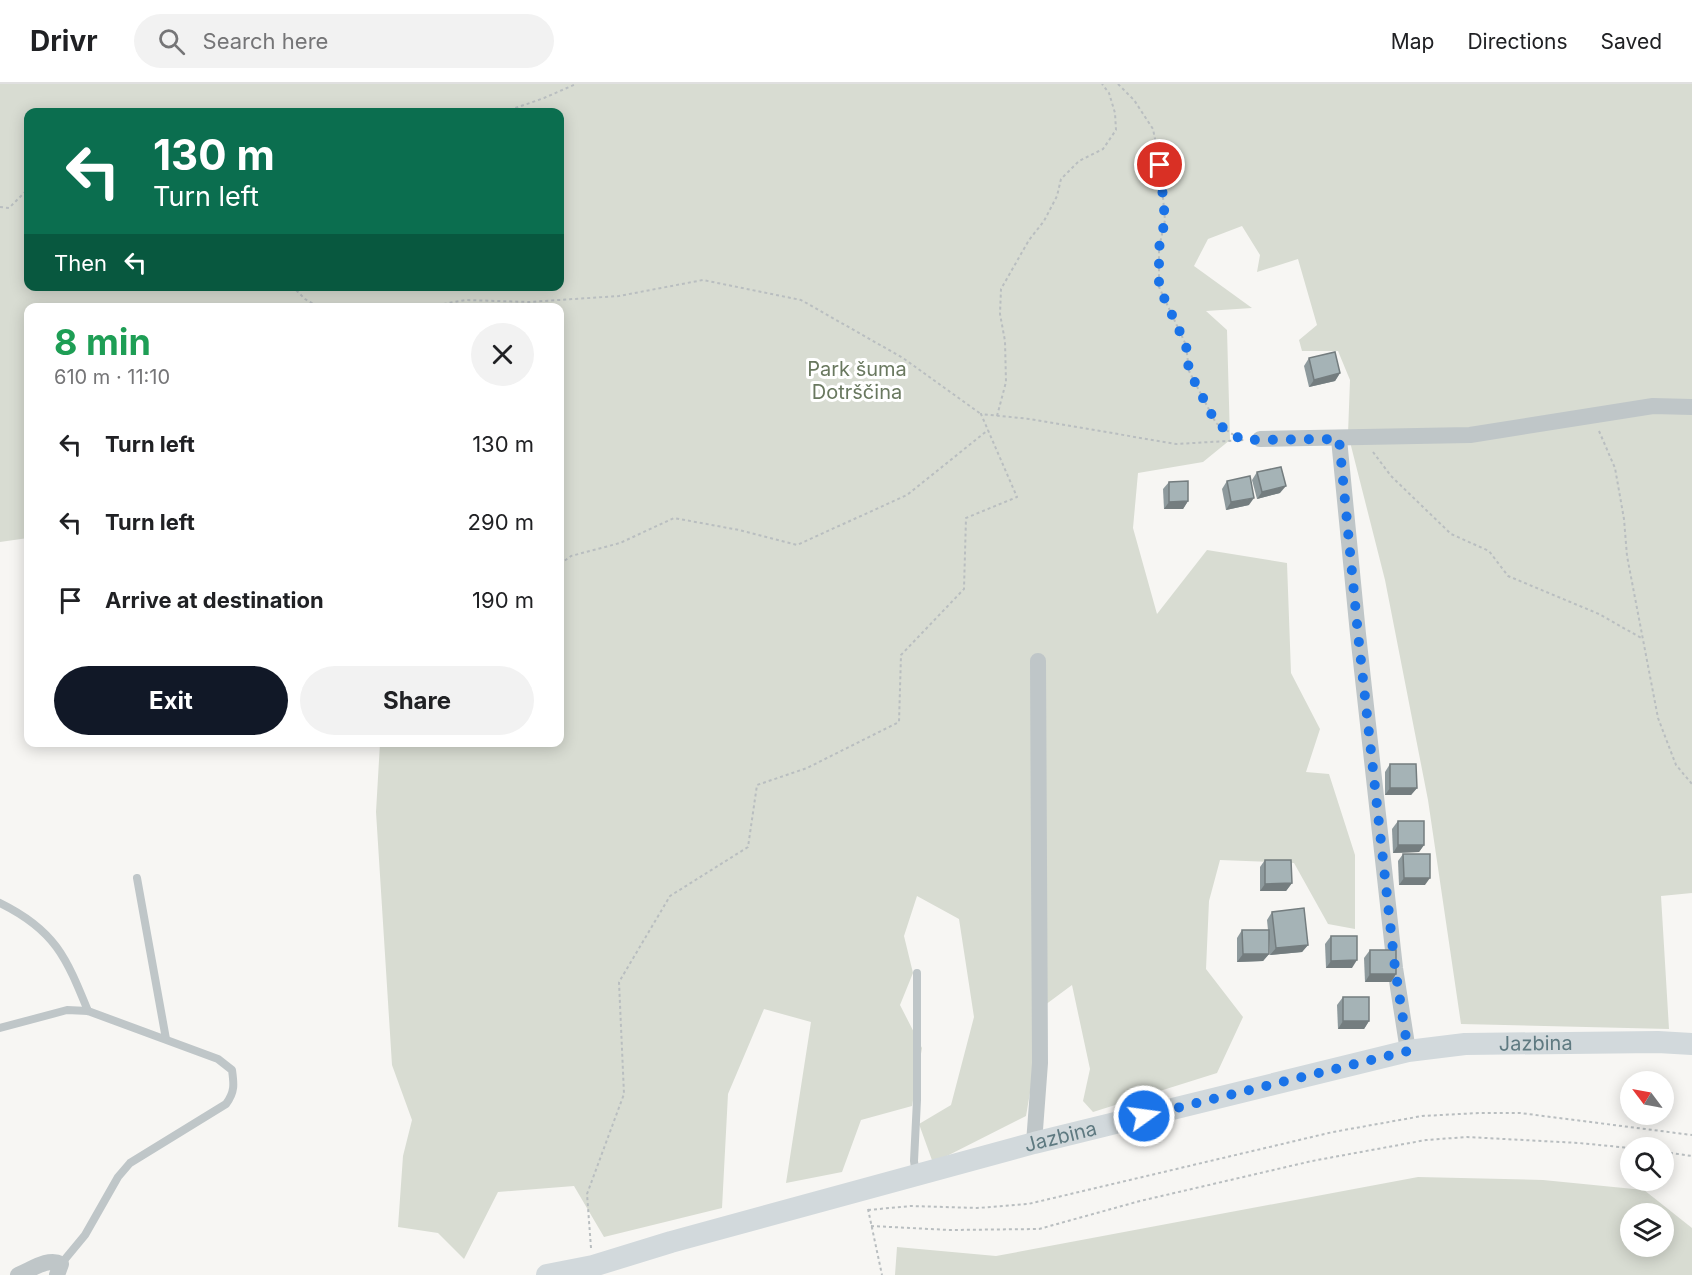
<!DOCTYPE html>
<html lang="en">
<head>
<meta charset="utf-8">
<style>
  body { margin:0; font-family:Inter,sans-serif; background:#f2f2f2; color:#202124; height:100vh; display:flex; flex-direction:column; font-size:22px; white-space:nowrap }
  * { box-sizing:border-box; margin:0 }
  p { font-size:20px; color:#757577 }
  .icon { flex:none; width:33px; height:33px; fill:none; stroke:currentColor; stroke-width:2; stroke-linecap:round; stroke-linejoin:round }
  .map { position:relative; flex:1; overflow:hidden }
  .details { position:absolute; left:24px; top:219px; width:540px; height:444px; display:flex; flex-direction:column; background:#fff; border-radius:12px; box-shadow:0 3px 15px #0003 }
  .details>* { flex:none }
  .guide { position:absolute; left:24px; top:24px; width:540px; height:183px; border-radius:12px; box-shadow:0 3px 15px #0003; background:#0b6e4f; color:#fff; overflow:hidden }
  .needle { width:39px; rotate:302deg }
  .tools { position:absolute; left:1620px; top:987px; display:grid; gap:12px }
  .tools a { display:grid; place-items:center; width:54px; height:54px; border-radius:50%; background:#fff; box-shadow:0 3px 15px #0003; font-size:30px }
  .pin { position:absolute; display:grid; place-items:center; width:51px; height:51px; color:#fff; margin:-26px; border:3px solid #fff; border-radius:50%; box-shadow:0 2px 6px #0007 }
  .me { position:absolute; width:66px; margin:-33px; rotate:76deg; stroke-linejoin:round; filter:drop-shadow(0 0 4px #0008) }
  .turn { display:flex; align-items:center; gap:21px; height:126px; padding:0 30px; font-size:27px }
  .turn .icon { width:78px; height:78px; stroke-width:2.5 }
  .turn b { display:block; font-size:42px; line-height:51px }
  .then { display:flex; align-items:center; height:57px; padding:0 30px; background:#0003; gap:12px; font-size:22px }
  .round { display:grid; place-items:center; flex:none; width:63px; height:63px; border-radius:32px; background:#f2f2f2 }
  .head { display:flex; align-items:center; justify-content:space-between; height:102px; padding:0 30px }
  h1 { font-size:36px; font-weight:700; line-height:45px; color:#1e9e55 }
  .cta { display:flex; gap:12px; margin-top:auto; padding:12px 30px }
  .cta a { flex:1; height:69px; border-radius:36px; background:#111827; color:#fff; font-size:24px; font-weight:700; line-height:69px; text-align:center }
  .cta a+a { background:#f2f2f2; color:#202124 }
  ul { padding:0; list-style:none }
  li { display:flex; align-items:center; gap:18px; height:78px; padding:0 30px }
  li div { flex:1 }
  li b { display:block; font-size:22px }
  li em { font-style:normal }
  header { display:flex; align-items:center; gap:36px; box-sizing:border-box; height:84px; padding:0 30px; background:#fff; border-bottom:2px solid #e0e0e0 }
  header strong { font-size:28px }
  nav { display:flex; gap:33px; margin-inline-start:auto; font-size:21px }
  .search { width:420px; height:54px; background:#f2f2f2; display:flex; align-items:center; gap:15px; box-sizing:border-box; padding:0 21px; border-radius:33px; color:#757577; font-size:22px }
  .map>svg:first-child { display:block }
  .green { fill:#d8dcd2; fill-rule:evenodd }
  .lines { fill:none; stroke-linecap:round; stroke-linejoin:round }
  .path { stroke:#b9bec0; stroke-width:2; stroke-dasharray:3 3; stroke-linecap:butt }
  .lane { stroke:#bfc6c8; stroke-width:8 }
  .street { stroke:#bfc6c8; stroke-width:16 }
  .secondary { stroke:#d2d9dc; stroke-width:22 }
  .wall { fill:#8e9a9d }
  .shaded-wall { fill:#747d7f }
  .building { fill:#a5b3b6; stroke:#747d7f; stroke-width:1.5 }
  .route { stroke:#1a73e8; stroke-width:10; stroke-dasharray:0 18 }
  .labels { text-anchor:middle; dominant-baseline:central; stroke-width:6; stroke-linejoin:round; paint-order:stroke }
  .park-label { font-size:20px; fill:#69785f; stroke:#fff }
  .street-label { font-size:20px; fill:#5f7a81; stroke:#fff }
</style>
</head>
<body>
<header>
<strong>Drivr</strong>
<div class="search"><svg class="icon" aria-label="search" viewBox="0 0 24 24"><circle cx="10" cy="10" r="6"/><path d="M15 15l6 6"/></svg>Search here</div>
<nav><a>Map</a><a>Directions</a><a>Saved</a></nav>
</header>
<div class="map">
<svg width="1692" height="1191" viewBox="0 0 1692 1191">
  <rect width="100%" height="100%" fill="#f7f6f3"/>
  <g class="green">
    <path d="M0 0H1692V809L1661 812 1669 945 1461 940 1428 716 1385 496 1348 350 1350 296 1338 267H1302L1299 256 1317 241 1298 175 1257 188 1260 171 1242 142 1208 155 1194 182 1252 224 1206 227 1227 246 1230 356 1203 378 1138 389 1133 444 1157 530 1207 466 1287 479 1291 589 1320 645 1306 688 1329 690 1355 771V845L1328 840 1294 779 1220 776 1209 817 1206 885 1243 933 1217 989 1093 1028 1083 1017 1090 985 1072 901 1045 921 1026 1032 933 1079 919 1040 951 1021 974 933 959 835 917 812 904 852 913 889 900 921 922 964 912 1022 861 1036 842 1088 786 1099 811 938 764 925 728 1010 722 1124 604 1153 574 1102 498 1108 464 1175 438 1149 398 1143 403 1072 412 1036 392 981 376 728 380 659 560 658V224H28V454L0 458ZM28 28H560V202H28Z"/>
    <path d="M1418 1093 1543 1096 1644 1106 1692 1144V1191H895L897 1163 996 1172ZM1630 1130H1664V1162H1630Z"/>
  </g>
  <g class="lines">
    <g class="path">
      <polyline points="1118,0 1134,16 1153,45 1160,80 1165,136 1159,164 1159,203 1186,261 1189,287 1204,316 1216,339 1241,356"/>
      <polyline points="504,28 544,14 576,0"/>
      <polyline points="0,123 9,124 28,105"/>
      <polyline points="292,202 305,215 320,224"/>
      <polyline points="420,224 466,216 529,218 619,212 703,196 801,216 903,274 981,330"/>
      <polyline points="997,332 1006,298 1005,257 1000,230 1001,205 1029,156 1044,137 1057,112 1061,95 1079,77 1103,65 1116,46 1115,29 1109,9 1102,0"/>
      <polyline points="1599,347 1615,384 1624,435 1627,472 1658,634 1676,681 1692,700"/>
      <polyline points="1373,368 1391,392 1451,450 1489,467 1508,492 1599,530 1643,555"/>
      <polyline points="560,480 571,472 620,459 674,434 739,446 797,461 907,411 988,346"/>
      <polyline points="1664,1068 1692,1072"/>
      <polyline points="868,1125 882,1191"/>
      <polyline points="868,1126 911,1122 977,1124 1028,1120 1333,1048 1422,1032 1479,1029 1520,1029 1692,1051"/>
      <polyline points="871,1142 950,1146 1039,1145 1140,1117 1312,1077 1426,1056 1467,1053 1579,1059 1630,1064"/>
      <polyline points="591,1164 587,1110 624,1010 619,898 670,812 748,763 757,701 807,684 899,638 901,571 964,505 966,434 1017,413 981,330 1030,335 1176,360 1245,356"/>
    </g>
    <g class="lane">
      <polyline points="137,794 166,955"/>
      <path d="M0 819C55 846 66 873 88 927"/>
      <path d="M0 944 67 926 88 927 218 975 232 986C234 1000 235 1008 226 1020L130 1079 118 1093 85 1151 61 1180"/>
      <polyline points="916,1091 914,1077 917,1016 917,889"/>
    </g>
    <g class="street">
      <polyline points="1260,355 1470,351 1653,322 1692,323"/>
      <polyline points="1339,355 1358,550 1395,884 1408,967"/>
      <polyline points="1034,1059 1040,979 1038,577"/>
      <path d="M18 1191C31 1186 48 1173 61 1180L57 1191"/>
    </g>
    <path class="secondary" id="s1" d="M547 1191 593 1182 671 1158 1034 1059 1408 967 1465 960 1658 958 1692 960"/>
  </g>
  <g class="wall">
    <polygon points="1309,274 1340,289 1335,297 1309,303 1304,282"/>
    <polygon points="1257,388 1280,409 1257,415 1252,396"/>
    <polygon points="1227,397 1249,421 1226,426 1222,405"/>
    <polygon points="1169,398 1188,417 1183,425 1164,425 1163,405"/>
    <polygon points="1390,680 1417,704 1411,711 1385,711 1385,688"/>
    <polygon points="1398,737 1424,761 1419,768 1393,769 1392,745"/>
    <polygon points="1403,770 1425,801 1399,801 1398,777"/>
    <polygon points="1265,776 1292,799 1286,807 1260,807 1260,783"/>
    <polygon points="1272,828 1308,861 1302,868 1270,871 1269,854 1269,870 1263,877 1237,878 1237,854 1242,846 1268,846 1267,836"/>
    <polygon points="1331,852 1352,884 1326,884 1325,860"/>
    <polygon points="1370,866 1396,890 1391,898 1365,898 1364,874"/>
    <polygon points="1343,913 1369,937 1364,945 1338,945 1337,921"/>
  </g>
  <g class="shaded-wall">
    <polygon points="1340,289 1335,297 1309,303 1314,296"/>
    <polygon points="1286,402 1280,409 1257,415 1262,408"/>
    <polygon points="1254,414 1249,421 1226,426 1231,418"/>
    <polygon points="1188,417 1183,425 1164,425 1169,418"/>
    <polygon points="1390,704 1417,704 1411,711 1385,711"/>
    <polygon points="1398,761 1424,761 1419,768 1393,769"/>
    <polygon points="1404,794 1430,794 1425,801 1399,801"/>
    <polygon points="1292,799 1286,807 1260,807 1265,800"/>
    <polygon points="1308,861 1302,868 1270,871 1276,864"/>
    <polygon points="1243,870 1269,870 1263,877 1237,878"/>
    <polygon points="1357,876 1352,884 1326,884 1331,877"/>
    <polygon points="1370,890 1396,890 1391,898 1365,898"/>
    <polygon points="1343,937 1369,937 1364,945 1338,945"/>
  </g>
  <g class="building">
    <polygon points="1335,268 1340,289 1314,296 1309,274"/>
    <polygon points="1281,383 1286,402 1262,408 1257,388"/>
    <polygon points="1250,392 1254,414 1231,418 1227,397"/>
    <polygon points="1188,397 1188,417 1169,418 1169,398"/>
    <polygon points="1390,680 1416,680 1417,704 1390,704"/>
    <rect x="1398" y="737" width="26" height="24"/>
    <polygon points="1403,770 1430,770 1430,794 1404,794"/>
    <polygon points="1265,776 1291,776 1292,799 1265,800"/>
    <polygon points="1304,824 1308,861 1276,864 1272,828"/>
    <polygon points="1242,846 1269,846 1269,870 1243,870"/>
    <polygon points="1331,852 1357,852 1357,876 1331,877"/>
    <rect x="1370" y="866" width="26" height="24"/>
    <rect x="1343" y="913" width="26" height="24"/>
  </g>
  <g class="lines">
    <polyline class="route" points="1144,1032 1408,967 1395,884 1358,550 1339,355 1242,356 1216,339 1189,287 1186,261 1159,203 1159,164 1165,136 1160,81"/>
  </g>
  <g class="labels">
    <g class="park-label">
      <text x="857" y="285">Park šuma<tspan x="857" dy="23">Dotrščina</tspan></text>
    </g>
    <g class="street-label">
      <text stroke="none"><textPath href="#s1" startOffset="1018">Jazbina</textPath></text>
      <text stroke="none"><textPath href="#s1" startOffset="532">Jazbina</textPath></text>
    </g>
  </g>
</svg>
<div class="tools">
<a><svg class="needle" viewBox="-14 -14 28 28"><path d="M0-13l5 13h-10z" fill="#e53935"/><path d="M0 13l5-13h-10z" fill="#757577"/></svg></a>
<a><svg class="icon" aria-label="search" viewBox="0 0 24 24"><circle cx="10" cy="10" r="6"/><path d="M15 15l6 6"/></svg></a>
<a><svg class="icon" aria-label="layers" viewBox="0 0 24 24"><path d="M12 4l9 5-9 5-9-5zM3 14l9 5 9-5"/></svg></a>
</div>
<div class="pin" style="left:1160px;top:81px;background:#d93025"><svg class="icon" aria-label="arrive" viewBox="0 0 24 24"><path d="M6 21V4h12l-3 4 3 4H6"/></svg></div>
<svg class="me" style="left:1144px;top:1032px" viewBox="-20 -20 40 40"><circle r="17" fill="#1a73e8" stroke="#fff" stroke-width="3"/><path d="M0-11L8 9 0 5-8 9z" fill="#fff"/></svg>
<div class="guide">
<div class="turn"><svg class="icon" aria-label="left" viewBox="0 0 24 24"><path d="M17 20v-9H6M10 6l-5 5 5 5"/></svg><div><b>130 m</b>Turn left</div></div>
<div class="then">Then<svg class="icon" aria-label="left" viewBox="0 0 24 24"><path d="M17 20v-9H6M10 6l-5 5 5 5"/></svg></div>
</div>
<section class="details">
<div class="head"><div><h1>8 min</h1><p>610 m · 11:10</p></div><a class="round"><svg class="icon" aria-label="close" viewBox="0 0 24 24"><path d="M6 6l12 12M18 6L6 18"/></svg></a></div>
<ul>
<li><svg class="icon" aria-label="left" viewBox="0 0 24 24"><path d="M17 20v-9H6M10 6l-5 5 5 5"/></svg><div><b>Turn left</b></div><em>130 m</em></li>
<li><svg class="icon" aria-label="left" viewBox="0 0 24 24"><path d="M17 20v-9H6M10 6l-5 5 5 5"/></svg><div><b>Turn left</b></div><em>290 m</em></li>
<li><svg class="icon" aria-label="arrive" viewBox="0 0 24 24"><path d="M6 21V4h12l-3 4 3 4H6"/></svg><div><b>Arrive at destination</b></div><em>190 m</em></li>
</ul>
<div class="cta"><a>Exit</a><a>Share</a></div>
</section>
</div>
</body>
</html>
